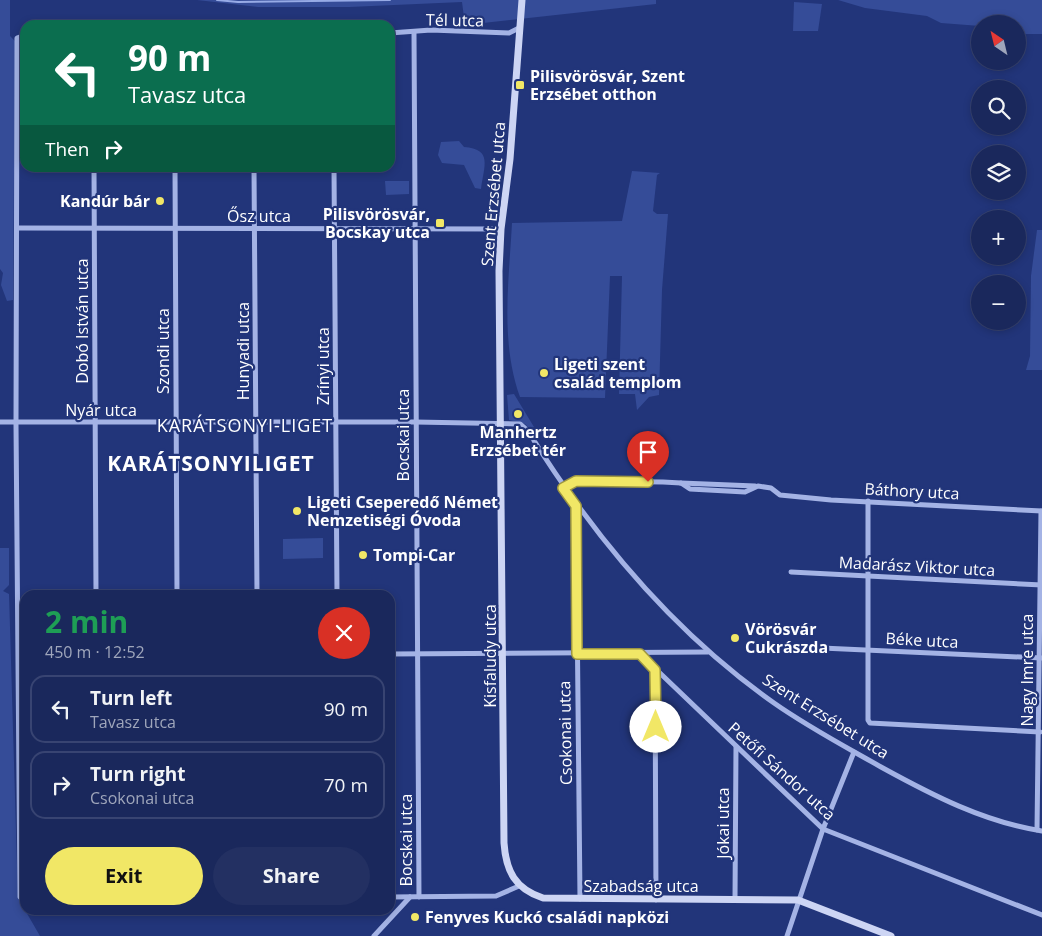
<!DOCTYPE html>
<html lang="en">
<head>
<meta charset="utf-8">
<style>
  body { margin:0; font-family:"Open Sans",sans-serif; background:#233062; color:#f1f3f6; height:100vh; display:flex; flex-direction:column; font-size:19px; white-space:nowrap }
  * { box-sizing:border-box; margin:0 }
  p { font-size:16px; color:#9fa6bb }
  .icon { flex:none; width:28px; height:28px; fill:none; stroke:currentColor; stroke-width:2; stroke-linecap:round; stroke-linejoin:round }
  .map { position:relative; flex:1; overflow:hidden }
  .drawer { position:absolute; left:20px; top:590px; width:375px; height:325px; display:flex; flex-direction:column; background:#1a285c; border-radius:15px; box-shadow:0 2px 8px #0003,0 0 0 1px #384472 }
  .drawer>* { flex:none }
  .banner { position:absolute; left:20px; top:20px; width:375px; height:152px; border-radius:15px; box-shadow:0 2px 8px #0003,0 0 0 1px #384472; background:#0b6e4f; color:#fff; overflow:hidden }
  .needle { width:32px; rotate:325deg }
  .buttons { position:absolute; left:971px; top:15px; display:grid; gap:10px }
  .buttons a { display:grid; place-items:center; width:55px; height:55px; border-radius:50%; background:#1a285c; box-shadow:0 2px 8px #0003,0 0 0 1px #384472; font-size:25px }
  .pin { position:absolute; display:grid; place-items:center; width:42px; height:42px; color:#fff; margin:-51px -21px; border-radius:50% 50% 50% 0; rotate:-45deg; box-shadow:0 0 5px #0007 }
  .pin .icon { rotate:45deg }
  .me { position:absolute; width:55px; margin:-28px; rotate:0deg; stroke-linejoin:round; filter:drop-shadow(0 0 4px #0008) }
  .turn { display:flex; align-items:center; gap:18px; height:105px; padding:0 25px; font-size:22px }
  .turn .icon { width:65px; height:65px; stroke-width:2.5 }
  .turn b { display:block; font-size:35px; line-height:42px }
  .then { display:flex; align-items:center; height:48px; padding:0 25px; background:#0003; gap:10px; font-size:19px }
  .round { display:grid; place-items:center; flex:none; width:52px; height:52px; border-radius:26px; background:#233062 }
  .headline { display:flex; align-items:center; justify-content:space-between; height:85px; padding:0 25px }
  h1 { font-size:30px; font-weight:700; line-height:38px; color:#1e9e55 }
  .button { display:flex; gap:10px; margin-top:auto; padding:10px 25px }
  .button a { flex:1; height:58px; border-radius:30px; background:#f1e766; color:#111; font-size:20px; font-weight:700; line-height:58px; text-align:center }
  .button a+a { background:#233062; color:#f1f3f6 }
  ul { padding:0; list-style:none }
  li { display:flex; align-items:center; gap:15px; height:68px; margin:0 10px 8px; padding:0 15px; border:2px solid #384472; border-radius:15px }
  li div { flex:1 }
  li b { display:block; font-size:19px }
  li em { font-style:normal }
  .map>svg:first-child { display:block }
  .green { fill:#354c98 }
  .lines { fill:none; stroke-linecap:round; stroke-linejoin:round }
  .stream { stroke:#97abe6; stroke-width:2 }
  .street { stroke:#a4b3e5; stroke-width:5 }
  .secondary { stroke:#cdd5f4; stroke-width:7 }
  .route-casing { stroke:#9d9642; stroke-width:12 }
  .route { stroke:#f1e766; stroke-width:9 }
  .poi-dot { fill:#f1e766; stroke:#22357a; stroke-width:2 }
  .labels { text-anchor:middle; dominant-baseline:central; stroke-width:4.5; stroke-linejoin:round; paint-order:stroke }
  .street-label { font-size:16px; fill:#fff; stroke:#22357a }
  .poi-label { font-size:16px; font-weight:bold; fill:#fff; stroke:#22357a; text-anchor:start }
  .neighbourhood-label { font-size:18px; letter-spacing:1px; fill:#fff; stroke:#22357a }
  .district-label { font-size:21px; font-weight:bold; letter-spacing:1px; fill:#fff; stroke:#22357a }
</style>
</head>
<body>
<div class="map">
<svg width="1042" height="936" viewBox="0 0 1042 936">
  <rect width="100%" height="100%" fill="#22357a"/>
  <g class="green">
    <polygon points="0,0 10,0 10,36 15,41 13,300 7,301 1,285 3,273 0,269"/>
    <polygon points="197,0 656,0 656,4 465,25 462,2 349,7 258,7"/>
    <polygon points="838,0 1042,0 1042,34 1018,34 1018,24 980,24 980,26 941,23 927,16 865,8"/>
    <polygon points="794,2 822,4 818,31 793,31"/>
    <path d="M459 141 464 147C493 149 484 166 481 189L475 188 464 165 442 163 438 155 441 142Z"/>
    <path d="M632 171 660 173 657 175 653 211 657 214H668L662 290 659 395 649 397 637 410 635 394H619L622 276H610L605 398 520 397C500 342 509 280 512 223L622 221Z"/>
    <polygon points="385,181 409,181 409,194 386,195"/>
    <polygon points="1037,230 1042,230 1042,370 1026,370 1030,356 1031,276"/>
    <polygon points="514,394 534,427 530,429 525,424 509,420 507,395"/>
    <polygon points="323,538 323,558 283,559 283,539"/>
    <polygon points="0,548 9,548 9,585 3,591 9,594 18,898 40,936 0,936"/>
  </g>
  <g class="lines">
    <polyline class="stream" points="217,0 238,2 390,0"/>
    <g class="street">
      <polyline points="390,33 431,30 509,33 519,28"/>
      <polyline points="414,33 419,897"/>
      <polyline points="25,35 17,38 16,424 20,897 25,902"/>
      <polyline points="94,168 96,595"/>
      <polyline points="175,168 177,595"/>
      <polyline points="254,168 257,595"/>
      <polyline points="334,168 337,595"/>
      <polyline points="18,228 501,229"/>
      <path d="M0 422H415L520 424 528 431C593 536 673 632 774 703 808 727 846 747 881 767 932 795 984 822 1042 831"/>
      <polyline points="681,483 755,486"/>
      <polyline points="563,488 577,481 663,482 681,483 690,489 745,492 758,486 771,488 780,495 831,500 1042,511"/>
      <polyline points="868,501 868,720 870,723 1040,732"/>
      <polyline points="576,506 580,899"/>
      <polyline points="791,572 1042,585"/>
      <polyline points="800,647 1042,658"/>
      <polyline points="390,654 708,652"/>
      <polyline points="640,654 823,829 1042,915"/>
      <polyline points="655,670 656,900"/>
      <polyline points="1037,830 1041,511"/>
      <polyline points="390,897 496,896 519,886"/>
      <polyline points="735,900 736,746"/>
      <polyline points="374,936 410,897"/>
      <polyline points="787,936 823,829 854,752"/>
    </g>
    <path class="secondary" d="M522 0 510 159 501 229 499 271 504 843C506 871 515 889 543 898L798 900 891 936"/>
  </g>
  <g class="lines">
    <g class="route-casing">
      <polyline id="route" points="648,482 576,481 563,488 576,506 577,654 640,654 655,670 656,727"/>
    </g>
    <use href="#route" class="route"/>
  </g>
  <g class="poi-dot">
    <rect x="515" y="80" width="10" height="10" rx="2.5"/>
    <circle cx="160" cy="201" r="5"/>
    <rect x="435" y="218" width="10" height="10" rx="2.5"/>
    <circle cx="544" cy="373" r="5"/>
    <circle cx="518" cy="414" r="5"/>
    <circle cx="297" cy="511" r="5"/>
    <circle cx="363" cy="555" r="5"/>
    <circle cx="735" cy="638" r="5"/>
    <circle cx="415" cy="917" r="5"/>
  </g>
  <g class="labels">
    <g class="street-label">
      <text transform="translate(455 20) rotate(1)">Tél utca</text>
      <text transform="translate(493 194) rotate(-85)">Szent Erzsébet utca</text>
      <text x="259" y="216">Ősz utca</text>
      <text transform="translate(82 321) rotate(-90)">Dobó István utca</text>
      <text transform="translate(163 351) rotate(-90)">Szondi utca</text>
      <text transform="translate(243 351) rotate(-90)">Hunyadi utca</text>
      <text transform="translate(323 366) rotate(-90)">Zrínyi utca</text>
      <text x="101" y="410">Nyár utca</text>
      <text transform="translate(403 435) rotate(-90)">Bocskai utca</text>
      <text transform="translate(912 491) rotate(3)">Báthory utca</text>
      <text transform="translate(917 566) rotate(3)">Madarász Viktor utca</text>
      <text transform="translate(922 640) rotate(3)">Béke utca</text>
      <text transform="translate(490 656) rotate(-90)">Kisfaludy utca</text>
      <text transform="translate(1027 670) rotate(-90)">Nagy Imre utca</text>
      <text transform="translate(826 716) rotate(32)">Szent Erzsébet utca</text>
      <text transform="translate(565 733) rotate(-91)">Csokonai utca</text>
      <text transform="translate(782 771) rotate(42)">Petőfi Sándor utca</text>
      <text transform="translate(723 823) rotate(-90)">Jókai utca</text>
      <text transform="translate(406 840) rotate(-90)">Bocskai utca</text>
      <text x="641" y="886">Szabadság utca</text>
    </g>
    <g class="poi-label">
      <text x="530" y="76">Pilisvörösvár, Szent<tspan x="530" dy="18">Erzsébet otthon</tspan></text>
      <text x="150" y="201" text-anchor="end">Kandúr bár</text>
      <text x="430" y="214" text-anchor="end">Pilisvörösvár,<tspan x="430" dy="18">Bocskay utca</tspan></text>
      <text x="554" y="364">Ligeti szent<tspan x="554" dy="18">család templom</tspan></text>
      <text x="518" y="432" text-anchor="middle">Manhertz<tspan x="518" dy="18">Erzsébet tér</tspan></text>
      <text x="307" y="502">Ligeti Cseperedő Német<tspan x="307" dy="18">Nemzetiségi Óvoda</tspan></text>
      <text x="373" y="555">Tompi-Car</text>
      <text x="745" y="629">Vörösvár<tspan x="745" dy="18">Cukrászda</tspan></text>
      <text x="425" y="917">Fenyves Kuckó családi napközi</text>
    </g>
    <g class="neighbourhood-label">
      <text x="245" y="425">KARÁTSONYI-LIGET</text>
    </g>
    <g class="district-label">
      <text x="211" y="463">KARÁTSONYILIGET</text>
    </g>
  </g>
</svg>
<div class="buttons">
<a><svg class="needle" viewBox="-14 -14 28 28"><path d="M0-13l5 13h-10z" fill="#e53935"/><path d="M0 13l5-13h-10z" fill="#9fa6bb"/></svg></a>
<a><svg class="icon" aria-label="search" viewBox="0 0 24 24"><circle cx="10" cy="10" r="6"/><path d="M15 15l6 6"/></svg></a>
<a><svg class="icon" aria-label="layers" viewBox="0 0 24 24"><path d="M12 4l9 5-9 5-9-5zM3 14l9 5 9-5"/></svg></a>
<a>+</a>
<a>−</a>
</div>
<div class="pin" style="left:648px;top:482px;background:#d93025"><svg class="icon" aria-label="arrive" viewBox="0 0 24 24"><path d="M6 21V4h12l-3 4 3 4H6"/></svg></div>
<svg class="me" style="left:656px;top:727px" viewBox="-20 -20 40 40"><circle r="19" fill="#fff"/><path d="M0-13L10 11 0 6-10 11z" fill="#f1e766"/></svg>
<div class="banner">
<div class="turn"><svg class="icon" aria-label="left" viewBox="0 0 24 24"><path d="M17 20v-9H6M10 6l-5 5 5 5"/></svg><div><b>90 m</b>Tavasz utca</div></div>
<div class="then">Then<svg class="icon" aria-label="right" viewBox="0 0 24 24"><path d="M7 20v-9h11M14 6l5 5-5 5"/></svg></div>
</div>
<section class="drawer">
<div class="headline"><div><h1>2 min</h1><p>450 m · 12:52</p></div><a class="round" style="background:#d93025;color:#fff"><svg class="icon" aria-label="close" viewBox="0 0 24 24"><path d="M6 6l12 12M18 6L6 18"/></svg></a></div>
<ul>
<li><svg class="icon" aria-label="left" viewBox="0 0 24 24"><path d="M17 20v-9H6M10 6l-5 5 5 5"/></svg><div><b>Turn left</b><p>Tavasz utca</p></div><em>90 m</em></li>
<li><svg class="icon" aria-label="right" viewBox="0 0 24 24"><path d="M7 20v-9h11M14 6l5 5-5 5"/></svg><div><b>Turn right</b><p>Csokonai utca</p></div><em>70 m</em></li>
</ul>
<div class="button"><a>Exit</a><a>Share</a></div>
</section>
</div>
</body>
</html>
